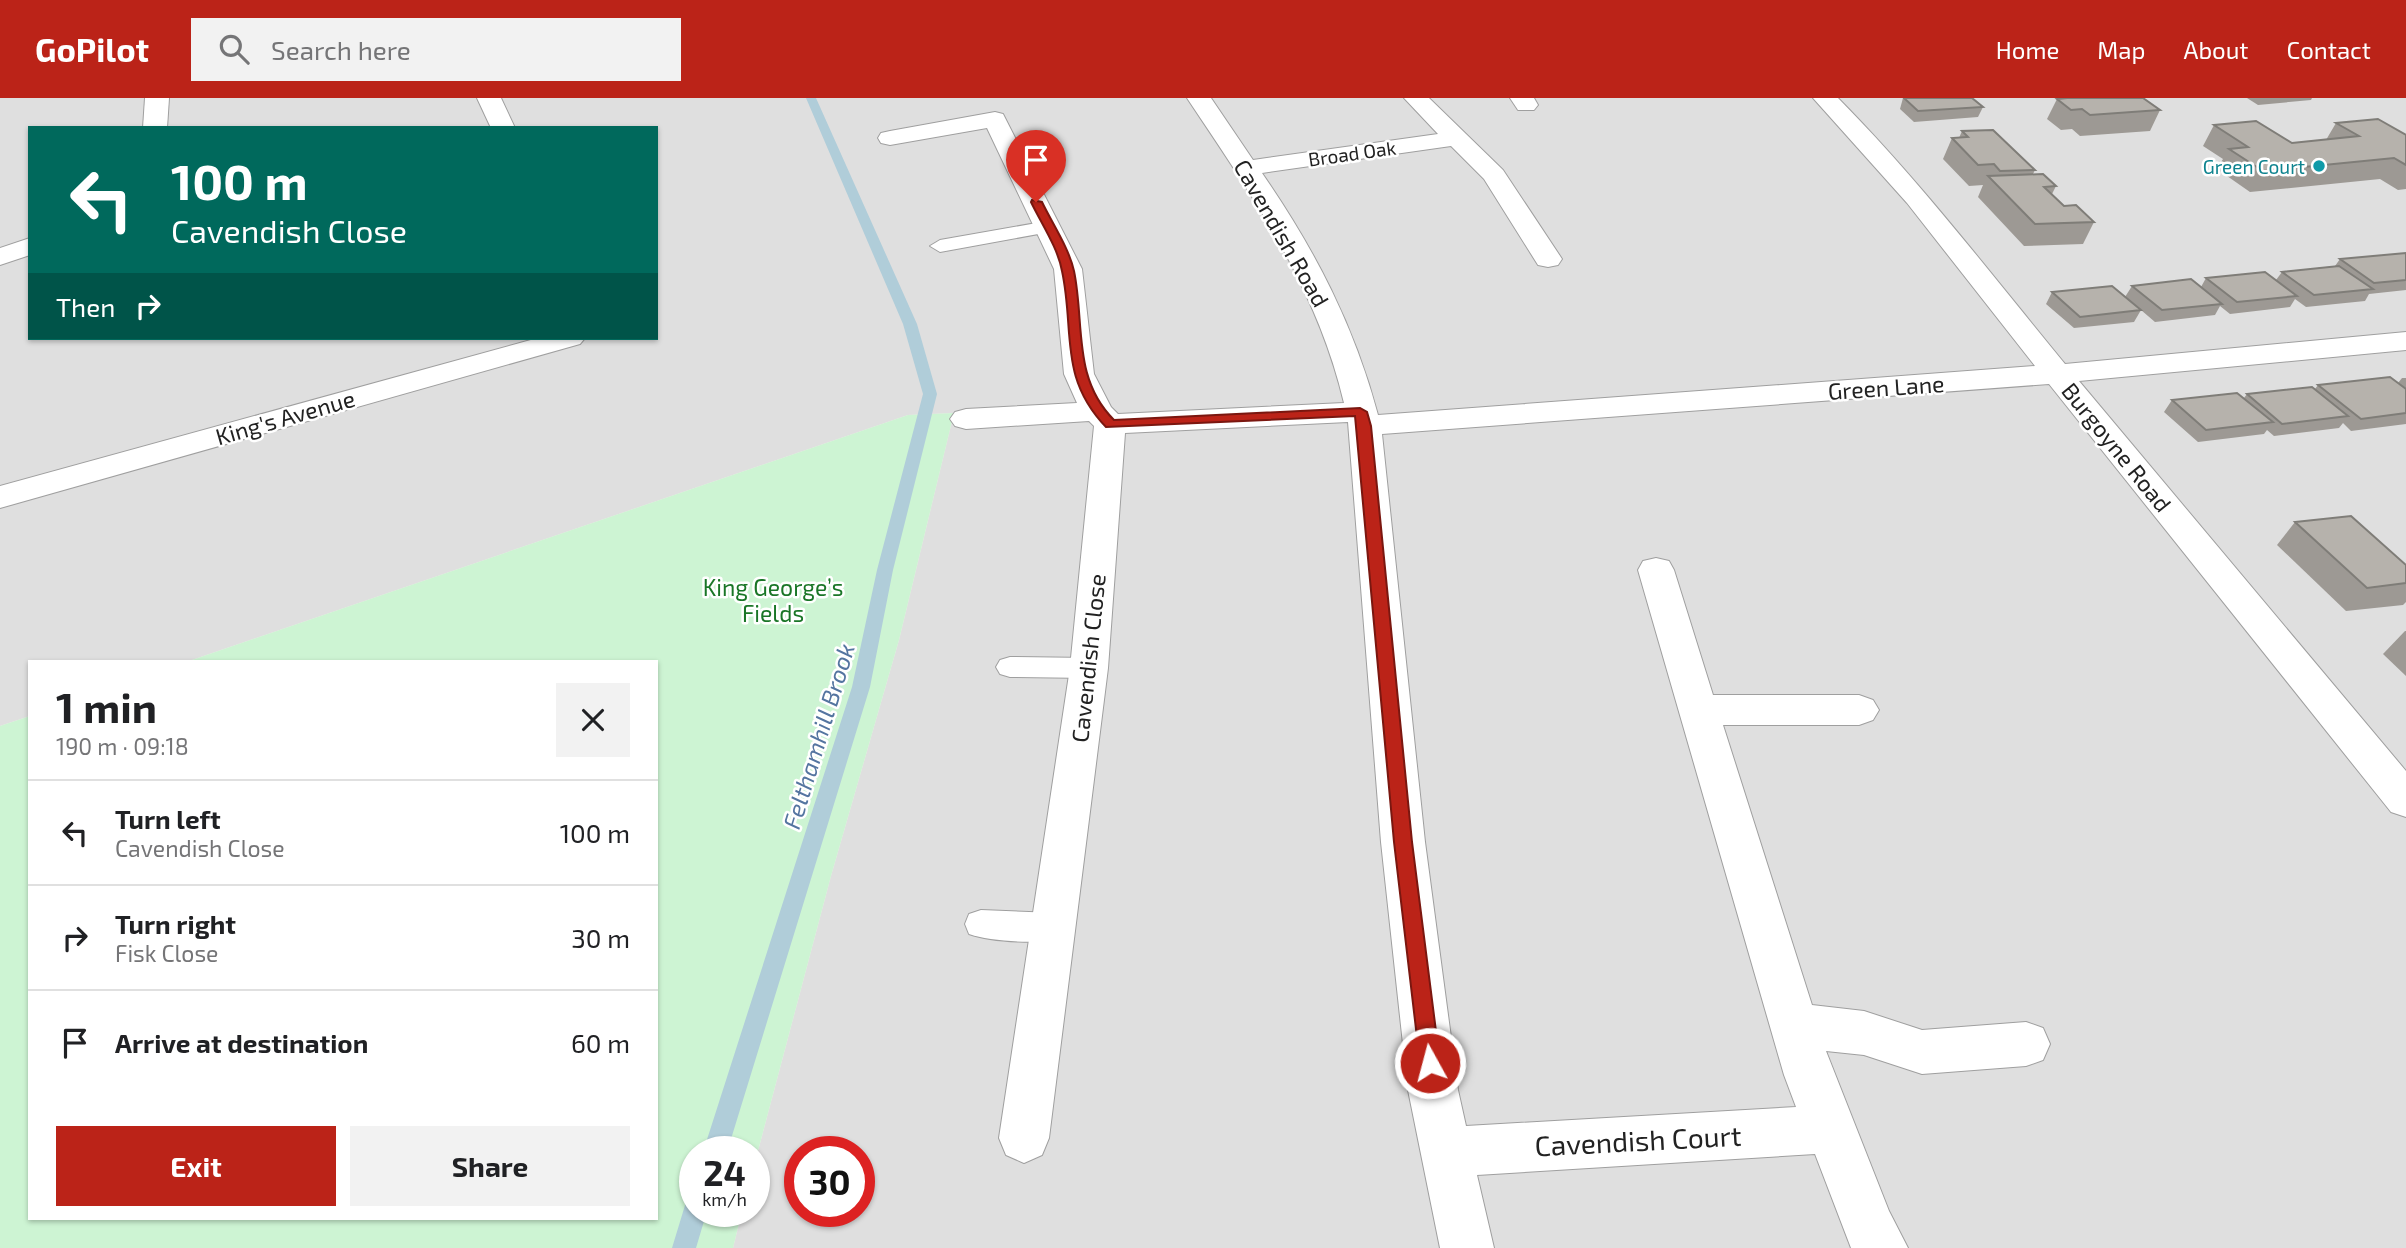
<!DOCTYPE html>
<html lang="en">
<head>
<meta charset="utf-8">
<style>
  body { margin:0; font-family:"Exo 2",sans-serif; background:#f2f2f2; color:#202124; height:100vh; display:flex; flex-direction:column; font-size:26px; white-space:nowrap }
  * { box-sizing:border-box; margin:0 }
  p { font-size:23px; color:#757577 }
  .icon { flex:none; width:38px; height:38px; fill:none; stroke:currentColor; stroke-width:2; stroke-linecap:round; stroke-linejoin:round }
  .map { position:relative; flex:1; overflow:hidden }
  .drawer { position:absolute; left:28px; top:562px; width:630px; height:560px; display:flex; flex-direction:column; background:#fff; border-radius:0px; box-shadow:0 2px 5px #0004 }
  .drawer>* { flex:none }
  .hud { position:absolute; left:28px; top:28px; width:630px; height:214px; border-radius:0px; box-shadow:0 2px 5px #0004; background:#00695c; color:#fff; overflow:hidden }
  .speed { position:absolute; left:679px; top:1038px; display:flex; gap:14px; font-size:35px; font-weight:700; text-align:center }
  .speed>* { display:grid; place-content:center; width:91px; height:91px; border-radius:50%; background:#fff; box-shadow:0 2px 5px #0004; line-height:1 }
  .speed small { font-size:18px; font-weight:400 }
  .speed .limit { border:10px solid #d22; background:#fff; color:#111 }
  .pin { position:absolute; display:grid; place-items:center; width:60px; height:60px; color:#fff; margin:-72px -30px; border-radius:50% 50% 50% 0; rotate:-45deg; box-shadow:0 0 7px #0007 }
  .pin .icon { rotate:45deg }
  .me { position:absolute; width:77px; margin:-38px; rotate:353deg; stroke-linejoin:round; filter:drop-shadow(0 0 5px #0008) }
  .turn { display:flex; align-items:center; gap:24px; height:147px; padding:0 28px; font-size:32px }
  .turn .icon { width:91px; height:91px; stroke-width:2.5 }
  .turn b { display:block; font-size:49px; line-height:60px }
  .then { display:flex; align-items:center; height:66px; padding:0 28px; background:#0003; gap:14px; font-size:26px }
  .round { display:grid; place-items:center; flex:none; width:74px; height:74px; border-radius:0px; background:#f2f2f2 }
  .overview { display:flex; align-items:center; justify-content:space-between; height:119px; padding:0 28px }
  h1 { font-size:42px; font-weight:700; line-height:52px }
  .button { display:flex; gap:14px; margin-top:auto; padding:14px 28px }
  .button a { flex:1; height:80px; border-radius:0px; background:#bb2318; color:#fff; font-size:28px; font-weight:700; line-height:80px; text-align:center }
  .button a+a { background:#f2f2f2; color:#202124 }
  ul { padding:0; list-style:none }
  li { display:flex; align-items:center; gap:21px; height:105px; padding:0 28px; border-top:2px solid #e0e0e0 }
  li div { flex:1 }
  li b { display:block; font-size:26px }
  li em { font-style:normal }
  header { display:flex; align-items:center; gap:42px; box-sizing:border-box; height:98px; padding:0 35px; background:#bb2318; color:#fff }
  header strong { font-size:33px }
  nav { display:flex; gap:38px; margin-inline-start:auto; font-size:24px }
  .search { width:490px; height:63px; background:#f2f2f2; display:flex; align-items:center; gap:18px; box-sizing:border-box; padding:0 24px; border-radius:0px; color:#757577; font-size:26px }
  .map>svg:first-child { display:block }
  .residential { fill:#dfdfdf; fill-rule:evenodd }
  .park { fill:#cdf4d3 }
  .lines { fill:none; stroke-linecap:round; stroke-linejoin:round }
  .stream { fill:#b0cdd9; fill-rule:evenodd }
  .service-casing { stroke:#9f9f9f; stroke-width:2 }
  .minor-casing { stroke:#9f9f9f; stroke-width:2 }
  .service { fill:#fff; fill-rule:evenodd }
  .minor { fill:#fff; fill-rule:evenodd }
  .wall { fill:#9d9994 }
  .building { fill:#b6b2ac; stroke:#7f7d78; stroke-width:2 }
  .route { fill:#bb2318; stroke:#7a1710; stroke-width:2 }
  .culture-dot { fill:#0f9aa8; stroke:#fff; stroke-width:2.5 }
  .labels { text-anchor:middle; dominant-baseline:central; stroke-width:5; stroke-linejoin:round; paint-order:stroke }
  .far-street-label { font-size:19px; fill:#222; stroke:#fff }
  .far-culture-label { font-size:19px; fill:#0d838f; stroke:#fff; text-anchor:end }
  .street-label { font-size:23px; fill:#222; stroke:#fff }
  .park-label { font-size:23px; fill:#1a7627; stroke:#fff }
  .water-label { font-size:24px; font-style:italic; fill:#5475a0; stroke:#fff }
  .near-street-label { font-size:28px; fill:#222; stroke:#fff }
</style>
</head>
<body>
<header>
<strong>GoPilot</strong>
<div class="search"><svg class="icon" aria-label="search" viewBox="0 0 24 24"><circle cx="10" cy="10" r="6"/><path d="M15 15l6 6"/></svg>Search here</div>
<nav><a>Home</a><a>Map</a><a>About</a><a>Contact</a></nav>
</header>
<div class="map">
<svg width="2406" height="1150" viewBox="0 0 2406 1150">
  <rect width="100%" height="100%" fill="#f1efea"/>
  <path class="residential" d="M0 0H2406V1150H733L742 1113H754V1068L831 778 899 542 954 315 908 317 189 563 30 564V618L0 628ZM30 30H656V240H30ZM800 1054H859V1113H800Z"/>
  <polygon class="park" points="954,315 899,542 831,778 754,1068 754,1054 695,1054 695,1113 742,1113 733,1150 0,1150 0,628 30,618 30,1120 656,1120 656,564 189,563 908,317"/>
  <g class="lines">
    <g class="stream">
      <polygon points="806,0 816,0 917,226 937,296 893,472 870,589 727,1054 703,1054 852,589 877,472 923,296 903,226"/>
      <polygon points="695,1101 695,1113 707,1113 696,1150 672,1150 686,1104"/>
    </g>
    <g class="service-casing">
      <g id="service">
        <polygon points="1048,123 1055,125 1058,129 1055,133 940,154 930,148 940,142"/>
        <polygon points="1010,559 1089,560 1099,563 1103,570 1099,577 1089,580 1010,579 1000,576 996,569 1000,562"/>
        <path d="M981 812 1055 815 1067 819 1071 829 1067 839C1045 847 992 844 969 836L965 826 969 816Z"/>
      </g>
    </g>
    <g class="minor-casing">
      <g id="minor">
        <polygon points="145,0 169,0 167,30 143,30"/>
        <polygon points="477,0 501,0 515,30 491,30"/>
        <path d="M1187 0H1211L1253 62 1438 36 1404 0H1429L1503 72 1562 161 1558 167 1548 169 1538 167 1484 81 1451 48 1262 75C1315 152 1354 227 1378 317L2035 268 1907 105 1813 0H1838C1920 83 1991 176 2065 266L2406 234V252L2079 283 2406 673V719L2391 714 2049 286 1382 336 1425 744 1458 992 1466 1028 1796 1009 1784 977 1638 472 1643 463 1656 460 1669 463 1674 472 1713 597H1859L1873 602 1879 612 1873 622 1859 627H1723L1812 907 1864 913 1922 932 2026 924 2043 930 2050 946 2043 962 2026 968 1922 976 1864 957 1826 953 1889 1113 1908 1150H1851L1815 1056 1477 1077 1494 1150H1440L1408 992 1381 744 1348 324 1125 335 1108 570 1049 1040 1042 1057 1024 1065 1006 1057 999 1040 1070 570 1094 328 1089 323 966 331 955 328 950 321 955 314 966 311 1077 305 1064 276 1054 171 987 30 890 47 881 45 878 40 881 35 890 33 995 14 1003 16 1082 171 1094 276 1111 309 1118 316 1344 305C1316 187 1253 99 1187 0Z"/>
        <polygon points="1510,0 1534,0 1538,7 1534,12 1518,12"/>
        <polygon points="30,140 30,157 0,167 0,150"/>
        <polygon points="538,240 585,240 580,246 0,410 0,388"/>
      </g>
    </g>
    <use href="#service" class="service"/>
    <use href="#minor" class="minor"/>
  </g>
  <g class="wall">
    <polygon points="1903,0 1972,0 1983,9 1978,19 1914,24 1900,11"/>
    <polygon points="2059,0 2143,0 2160,12 2150,33 2080,38 2072,31 2061,32 2047,21 2057,1"/>
    <polygon points="2247,0 2312,0 2311,2 2258,7"/>
    <polygon points="2336,25 2406,37 2406,91 2398,92 2380,81 2250,94 2217,71 2223,61 2203,48 2214,27 2292,45 2326,42"/>
    <polygon points="1962,33 2035,72 2033,76 2056,88 2052,96 2064,108 2094,124 2083,146 2024,148 1978,99 1983,87 1969,88 1943,61 1952,40 1959,40"/>
    <polygon points="2406,155 2406,192 2369,196 2365,203 2306,209 2295,201 2290,209 2230,216 2220,208 2215,217 2155,224 2141,212 2134,224 2074,230 2046,206 2052,194 2125,199 2132,188 2201,189 2206,180 2276,182 2282,174 2335,168 2340,161"/>
    <polygon points="2402,280 2406,280 2406,326 2351,333 2343,325 2339,330 2274,338 2267,332 2264,336 2198,344 2164,314 2172,302 2244,300 2247,296 2315,291 2318,287 2398,285"/>
    <polygon points="2295,424 2406,467 2406,504 2403,507 2346,513 2277,447"/>
    <polygon points="2405,533 2406,533 2406,578 2383,556"/>
  </g>
  <g class="building">
    <polygon points="1904,0 1972,0 1983,9 1918,13"/>
    <polygon points="2067,0 2143,0 2160,12 2090,17 2082,11 2071,12 2057,1"/>
    <polygon points="2378,21 2406,37 2406,67 2394,60 2263,73 2229,51 2248,49 2214,27 2256,23 2292,45 2359,38 2336,25"/>
    <polygon points="1993,32 2035,72 2000,73 1994,66 1978,67 1952,40 1968,39 1962,33"/>
    <polygon points="2043,76 2056,88 2044,89 2064,108 2076,107 2094,124 2035,126 1988,78"/>
    <polygon points="2406,155 2406,182 2374,185 2340,161"/>
    <polygon points="2339,168 2373,191 2314,197 2282,174"/>
    <polygon points="2265,174 2297,198 2237,204 2206,180"/>
    <polygon points="2191,181 2222,206 2162,212 2132,188"/>
    <polygon points="2112,188 2141,212 2080,219 2052,194"/>
    <polygon points="2390,279 2406,291 2406,315 2361,321 2318,287"/>
    <polygon points="2312,289 2348,318 2282,326 2247,296"/>
    <polygon points="2237,295 2273,324 2206,332 2172,302"/>
    <polygon points="2351,418 2406,467 2406,485 2367,490 2295,424"/>
  </g>
  <path class="route" d="M1032 102 1042 104C1052 125 1069 150 1074 173 1085 226 1072 280 1114 322L1360 310 1367 314 1371 328 1412 744 1440 965 1437 971 1430 974 1423 971 1420 965 1394 744 1355 318 1106 329C1058 279 1075 233 1062 173 1058 150 1041 125 1031 104Z"/>
  <circle class="culture-dot" cx="2319" cy="68" r="7"/>
  <g class="labels">
    <g class="far-street-label">
      <text transform="translate(1352 55) rotate(-8)">Broad Oak</text>
    </g>
    <g class="far-culture-label">
      <text x="2305" y="68">Green Court</text>
    </g>
    <g class="street-label">
      <text transform="translate(1282 135) rotate(60)">Cavendish Road</text>
      <text transform="translate(1886 289) rotate(-4)">Green Lane</text>
      <text transform="translate(285 319) rotate(-16)">King's Avenue</text>
      <text transform="translate(2117 349) rotate(51)">Burgoyne Road</text>
      <text transform="translate(1088 560) rotate(-84)">Cavendish Close</text>
    </g>
    <g class="park-label">
      <text x="773" y="489">King George’s<tspan x="773" dy="26">Fields</tspan></text>
    </g>
    <g class="water-label">
      <text transform="translate(818 638) rotate(-73)">Felthamhill Brook</text>
    </g>
    <g class="near-street-label">
      <text transform="translate(1638 1042) rotate(-3)">Cavendish Court</text>
    </g>
  </g>
</svg>
<div class="speed"><div>24<small>km/h</small></div><div class="limit">30</div></div>
<div class="pin" style="left:1036px;top:104px;background:#d93025"><svg class="icon" aria-label="arrive" viewBox="0 0 24 24"><path d="M6 21V4h12l-3 4 3 4H6"/></svg></div>
<svg class="me" style="left:1430px;top:965px" viewBox="-20 -20 40 40"><circle r="17" fill="#bb2318" stroke="#fff" stroke-width="3"/><path d="M0-11L8 9 0 5-8 9z" fill="#fff"/></svg>
<div class="hud">
<div class="turn"><svg class="icon" aria-label="left" viewBox="0 0 24 24"><path d="M17 20v-9H6M10 6l-5 5 5 5"/></svg><div><b>100 m</b>Cavendish Close</div></div>
<div class="then">Then<svg class="icon" aria-label="right" viewBox="0 0 24 24"><path d="M7 20v-9h11M14 6l5 5-5 5"/></svg></div>
</div>
<section class="drawer">
<div class="overview"><div><h1>1 min</h1><p>190 m · 09:18</p></div><a class="round"><svg class="icon" aria-label="close" viewBox="0 0 24 24"><path d="M6 6l12 12M18 6L6 18"/></svg></a></div>
<ul>
<li><svg class="icon" aria-label="left" viewBox="0 0 24 24"><path d="M17 20v-9H6M10 6l-5 5 5 5"/></svg><div><b>Turn left</b><p>Cavendish Close</p></div><em>100 m</em></li>
<li><svg class="icon" aria-label="right" viewBox="0 0 24 24"><path d="M7 20v-9h11M14 6l5 5-5 5"/></svg><div><b>Turn right</b><p>Fisk Close</p></div><em>30 m</em></li>
<li><svg class="icon" aria-label="arrive" viewBox="0 0 24 24"><path d="M6 21V4h12l-3 4 3 4H6"/></svg><div><b>Arrive at destination</b></div><em>60 m</em></li>
</ul>
<div class="button"><a>Exit</a><a>Share</a></div>
</section>
</div>
</body>
</html>
